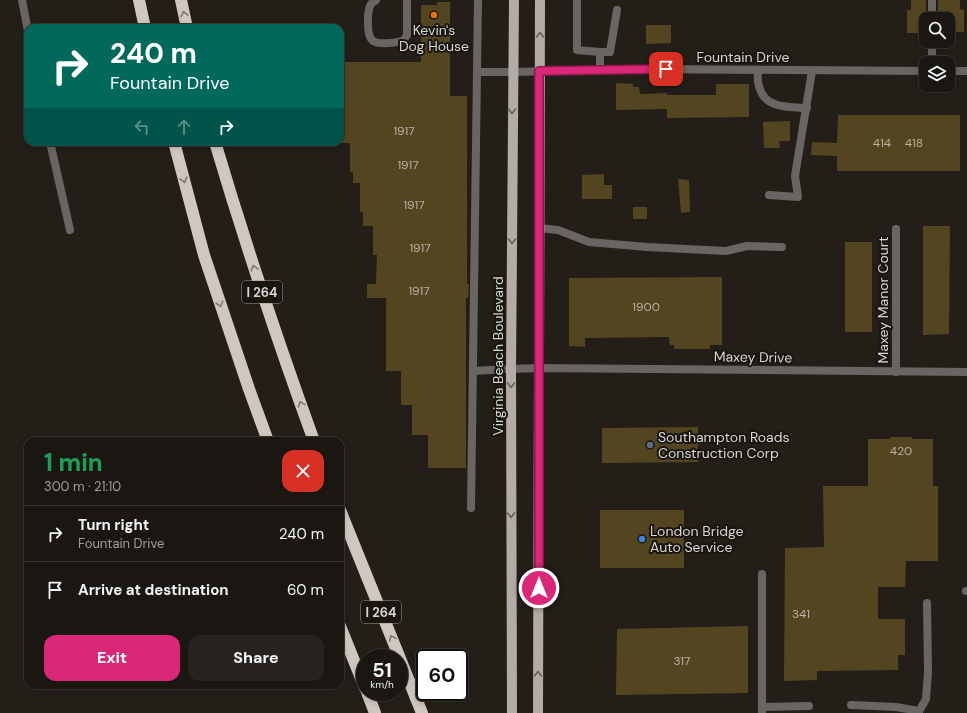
<!DOCTYPE html>
<html lang="en">
<head>
<meta charset="utf-8">
<style>
  body { margin:0; font-family:"DM Sans",sans-serif; background:#272420; color:#f1f3f6; height:100vh; display:flex; flex-direction:column; font-size:15px; white-space:nowrap }
  * { box-sizing:border-box; margin:0 }
  p { font-size:13px; color:#9f9f9f }
  .icon { flex:none; width:22px; height:22px; fill:none; stroke:currentColor; stroke-width:2; stroke-linecap:round; stroke-linejoin:round }
  .map { position:relative; flex:1; overflow:hidden }
  .sheet { position:absolute; left:24px; top:437px; width:320px; height:252px; display:flex; flex-direction:column; background:#1a1712; border-radius:12px; box-shadow:0 2px 6px #0003,0 0 0 1px #383632 }
  .sheet>* { flex:none }
  .hud { position:absolute; left:24px; top:24px; width:320px; height:122px; border-radius:12px; box-shadow:0 2px 6px #0003,0 0 0 1px #383632; background:#00695c; color:#fff; overflow:hidden }
  .buttons { position:absolute; left:919px; top:12px; display:grid; gap:8px }
  .buttons a { display:grid; place-items:center; width:36px; height:36px; border-radius:8px; background:#1a1712; box-shadow:0 2px 6px #0003,0 0 0 1px #383632; font-size:20px }
  .speed { position:absolute; left:356px; top:649px; display:flex; gap:8px; font-size:20px; font-weight:700; text-align:center }
  .speed>* { display:grid; place-content:center; width:52px; height:52px; border-radius:50%; background:#1a1712; box-shadow:0 2px 6px #0003,0 0 0 1px #383632; line-height:1 }
  .speed small { font-size:10px; font-weight:400 }
  .speed .limit { border:2px solid #111; border-radius:6px; background:#fff; color:#111 }
  .pin { position:absolute; display:grid; place-items:center; width:34px; height:34px; color:#fff; margin:-17px; border-radius:8px; box-shadow:0 2px 6px #0006 }
  .me { position:absolute; width:44px; margin:-22px; rotate:0deg; stroke-linejoin:round; filter:drop-shadow(0 0 3px #0008) }
  .turn { display:flex; align-items:center; gap:14px; height:84px; padding:0 20px; font-size:18px }
  .turn .icon { width:52px; height:52px; stroke-width:2.5 }
  .turn b { display:block; font-size:28px; line-height:34px }
  .lanes { display:flex; align-items:center; height:38px; padding:0 20px; background:#0003; justify-content:center; gap:20px; direction:ltr }
  .lanes .off { opacity:.35 }
  .round { display:grid; place-items:center; flex:none; width:42px; height:42px; border-radius:12px; background:#272420 }
  .overview { display:flex; align-items:center; justify-content:space-between; height:68px; padding:0 20px }
  h1 { font-size:24px; font-weight:800; line-height:30px; color:#1e9e55 }
  .primary-button { display:flex; gap:8px; margin-top:auto; padding:8px 20px }
  .primary-button a { flex:1; height:46px; border-radius:12px; background:#db2777; color:#fff; font-size:16px; font-weight:800; line-height:46px; text-align:center }
  .primary-button a+a { background:#272420; color:#f1f3f6 }
  ul { padding:0; list-style:none }
  li { display:flex; align-items:center; gap:12px; height:56px; padding:0 20px; border-top:1px solid #383632 }
  li div { flex:1 }
  li b { display:block; font-size:15px }
  li em { font-style:normal }
  .map>svg:first-child { display:block }
  .building { fill:#544521 }
  .lines { fill:none; stroke-linecap:round; stroke-linejoin:round }
  .lane { stroke:#696563; stroke-width:8 }
  .street { stroke:#696563; stroke-width:8 }
  .primary { stroke:#b4aba6; stroke-width:10 }
  .highway { stroke:#d1c7c1; stroke-width:12 }
  .oneway { stroke:#7e7771 }
  .oneway2 { stroke:#66605a }
  .route-casing { stroke:#8e194d; stroke-width:10 }
  .route { stroke:#db2777; stroke-width:7 }
  .food-dot { fill:#e8710a; stroke:#19160f; stroke-width:1.5 }
  .service-dot { fill:#5c6f8a; stroke:#19160f; stroke-width:1.5 }
  .shop-dot { fill:#3f7fe0; stroke:#19160f; stroke-width:1.5 }
  .labels { text-anchor:middle; dominant-baseline:central; stroke-width:4; stroke-linejoin:round; paint-order:stroke }
  .number-label { font-size:12px; fill:#b7b2a5 }
  .shield { fill:#19160f; stroke:#9f9c97; stroke-width:1 }
  .shield-label { font-size:13px; font-weight:bold; fill:#d8d6d1 }
  .poi-label { font-size:14px; fill:#d8d6d1; stroke:#19160f; text-anchor:start }
  .street-label { font-size:14px; fill:#d8d6d1; stroke:#19160f }
</style>
</head>
<body>
<div class="map">
<svg width="967" height="713" viewBox="0 0 967 713">
  <rect width="100%" height="100%" fill="#231f18"/>
  <g class="building">
    <polygon points="911,0 926,0 926,23 919,23 919,33 907,33 907,10 911,10"/>
    <polygon points="938,0 960,0 960,9 964,10 964,32 948,32 948,19 938,19"/>
    <polygon points="437,2 450,2 450,96 467,96 467,284 469,284 468,298 466,298 466,468 428,468 428,435 412,435 412,405 401,405 401,371 386,371 386,298 367,298 367,284 376,284 377,255 373,255 373,226 363,226 363,212 360,212 360,183 353,183 353,172 350,172 350,143 340,143 340,62 421,62 421,5 437,5"/>
    <polygon points="646,25 671,25 671,43 646,44"/>
    <polygon points="616,83 633,84 633,87 639,87 640,94 667,93 667,95 716,95 716,84 749,84 749,117 667,118 667,109 616,110"/>
    <polygon points="838,115 960,115 960,171 837,171 837,156 811,155 812,142 837,143"/>
    <polygon points="790,121 790,141 779,141 780,148 764,148 763,122"/>
    <polygon points="604,174 604,185 612,185 612,199 582,199 582,175"/>
    <polygon points="678,179 689,180 690,212 681,213"/>
    <rect x="633" y="207" width="14" height="12"/>
    <polygon points="923,226 950,226 949,334 923,335"/>
    <rect x="845" y="242" width="27" height="90"/>
    <polygon points="722,277 722,345 710,345 710,349 674,349 674,345 670,345 669,337 585,338 585,347 569,346 569,278"/>
    <polygon points="698,427 698,462 602,463 602,428"/>
    <polygon points="890,437 912,437 912,439 933,439 933,486 938,486 938,561 906,561 905,587 878,587 878,619 905,619 905,655 898,655 898,670 817,671 817,680 784,681 785,548 824,547 823,486 868,486 868,439 890,439"/>
    <rect x="600" y="510" width="84" height="58"/>
    <polygon points="748,626 748,693 616,695 617,629"/>
  </g>
  <g class="lines">
    <g class="lane">
      <polyline points="22,0 28,31"/>
      <path d="M376 0C375 1 372 3 371 4 367 11 366 36 373 41 379 45 398 43 404 40L407 35V0"/>
      <polyline points="577,0 577,50 600,52 600,69"/>
      <polyline points="932,0 932,19"/>
      <polyline points="932,41 932,63"/>
      <polyline points="600,52 610,52 617,10"/>
      <path d="M758 70C758 75 757 82 759 86 764 109 789 107 807 108"/>
      <polyline points="477,72 513,72"/>
      <polyline points="50,142 70,230"/>
      <polyline points="769,195 798,197 795,176 812,71"/>
      <polyline points="539,228 558,230 589,242 647,247 726,251 747,246 782,247"/>
      <polyline points="473,371 511,369"/>
      <polyline points="471,508 478,0"/>
      <polyline points="851,705 896,707 919,711"/>
      <polyline points="762,707 809,706"/>
      <polyline points="762,713 762,574"/>
      <polyline points="918,713 926,699 928,672 927,603"/>
    </g>
    <g class="street">
      <polyline points="948,71 967,71"/>
      <polyline points="513,72 638,69 926,71"/>
      <polyline points="896,229 896,372"/>
      <polyline points="511,369 539,368 967,372"/>
      <polyline points="966,591 967,591"/>
    </g>
    <g class="primary">
      <polyline points="512,713 511,369 514,0"/>
      <polyline points="538,713 540,0"/>
    </g>
    <g class="highway">
      <polyline points="139,0 145,28"/>
      <polyline points="181,0 187,28"/>
      <polyline points="174,142 204,255 249,389 268,441"/>
      <path d="M215 142C245 243 278 342 314 441"/>
      <polyline points="340,510 422,713"/>
      <polyline points="340,626 365,688"/>
      <polyline points="367,692 375,713"/>
    </g>
  </g>
  <defs><path id="oneway-chevron" d="M-2-3.5L2.5 0L-2 3.5" fill="none" stroke-width="1.6" stroke-linecap="round" stroke-linejoin="round"/></defs>
  <g class="oneway">
    <use href="#oneway-chevron" transform="translate(184 14) rotate(-103)"/>
    <use href="#oneway-chevron" transform="translate(184 180) rotate(75)"/>
    <use href="#oneway-chevron" transform="translate(254 268) rotate(-108)"/>
    <use href="#oneway-chevron" transform="translate(220 304) rotate(71)"/>
    <use href="#oneway-chevron" transform="translate(301 404) rotate(-110)"/>
    <use href="#oneway-chevron" transform="translate(392 638) rotate(-112)"/>
  </g>
  <g class="oneway2">
    <use href="#oneway-chevron" transform="translate(540 35) rotate(-90)"/>
    <use href="#oneway-chevron" transform="translate(512 111) rotate(90)"/>
    <use href="#oneway-chevron" transform="translate(512 241) rotate(90)"/>
    <use href="#oneway-chevron" transform="translate(511 385) rotate(90)"/>
    <use href="#oneway-chevron" transform="translate(511 515) rotate(90)"/>
    <use href="#oneway-chevron" transform="translate(538 674) rotate(-90)"/>
  </g>
  <g class="lines">
    <g class="route-casing">
      <polyline id="route" points="539,588 539,71 666,69"/>
    </g>
    <use href="#route" class="route"/>
  </g>
  <circle class="food-dot" cx="434" cy="15" r="4"/>
  <circle class="service-dot" cx="650" cy="445" r="4"/>
  <circle class="shop-dot" cx="642" cy="539" r="4"/>
  <g class="labels">
    <g class="number-label">
      <text x="404" y="131">1917</text>
      <text x="882" y="143">414</text>
      <text x="914" y="143">418</text>
      <text x="408" y="165">1917</text>
      <text x="414" y="205">1917</text>
      <text x="420" y="248">1917</text>
      <text x="419" y="291">1917</text>
      <text x="646" y="307">1900</text>
      <text x="901" y="451">420</text>
      <text x="801" y="614">341</text>
      <text x="682" y="661">317</text>
    </g>
    <g class="shield">
      <rect x="242" y="281" width="40" height="22" rx="3"/>
      <rect x="361" y="601" width="40" height="22" rx="3"/>
    </g>
    <g class="shield-label">
      <text x="262" y="292">I 264</text>
      <text x="381" y="612">I 264</text>
    </g>
    <g class="poi-label">
      <text x="434" y="30" text-anchor="middle">Kevin's<tspan x="434" dy="16">Dog House</tspan></text>
      <text x="658" y="437">Southampton Roads<tspan x="658" dy="16">Construction Corp</tspan></text>
      <text x="650" y="531">London Bridge<tspan x="650" dy="16">Auto Service</tspan></text>
    </g>
    <g class="street-label">
      <text x="743" y="57">Fountain Drive</text>
      <text transform="translate(883 300) rotate(-90)">Maxey Manor Court</text>
      <text transform="translate(498 356) rotate(-90)">Virginia Beach Boulevard</text>
      <text transform="translate(753 357) rotate(1)">Maxey Drive</text>
    </g>
  </g>
</svg>
<div class="buttons">
<a><svg class="icon" aria-label="search" viewBox="0 0 24 24"><circle cx="10" cy="10" r="6"/><path d="M15 15l6 6"/></svg></a>
<a><svg class="icon" aria-label="layers" viewBox="0 0 24 24"><path d="M12 4l9 5-9 5-9-5zM3 14l9 5 9-5"/></svg></a>
</div>
<div class="speed"><div>51<small>km/h</small></div><div class="limit">60</div></div>
<div class="pin" style="left:666px;top:69px;background:#d93025"><svg class="icon" aria-label="arrive" viewBox="0 0 24 24"><path d="M6 21V4h12l-3 4 3 4H6"/></svg></div>
<svg class="me" style="left:539px;top:588px" viewBox="-20 -20 40 40"><circle r="17" fill="#db2777" stroke="#fff" stroke-width="3"/><path d="M0-11L8 9 0 5-8 9z" fill="#fff"/></svg>
<div class="hud">
<div class="turn"><svg class="icon" aria-label="right" viewBox="0 0 24 24"><path d="M7 20v-9h11M14 6l5 5-5 5"/></svg><div><b>240 m</b>Fountain Drive</div></div>
<div class="lanes"><svg class="icon off" aria-label="left" viewBox="0 0 24 24"><path d="M17 20v-9H6M10 6l-5 5 5 5"/></svg><svg class="icon off" aria-label="ahead" viewBox="0 0 24 24"><path d="M12 20V5M6 11l6-6 6 6"/></svg><svg class="icon" aria-label="right" viewBox="0 0 24 24"><path d="M7 20v-9h11M14 6l5 5-5 5"/></svg></div>
</div>
<section class="sheet">
<div class="overview"><div><h1>1 min</h1><p>300 m · 21:10</p></div><a class="round" style="background:#d93025;color:#fff"><svg class="icon" aria-label="close" viewBox="0 0 24 24"><path d="M6 6l12 12M18 6L6 18"/></svg></a></div>
<ul>
<li><svg class="icon" aria-label="right" viewBox="0 0 24 24"><path d="M7 20v-9h11M14 6l5 5-5 5"/></svg><div><b>Turn right</b><p>Fountain Drive</p></div><em>240 m</em></li>
<li><svg class="icon" aria-label="arrive" viewBox="0 0 24 24"><path d="M6 21V4h12l-3 4 3 4H6"/></svg><div><b>Arrive at destination</b></div><em>60 m</em></li>
</ul>
<div class="primary-button"><a>Exit</a><a>Share</a></div>
</section>
</div>
</body>
</html>
